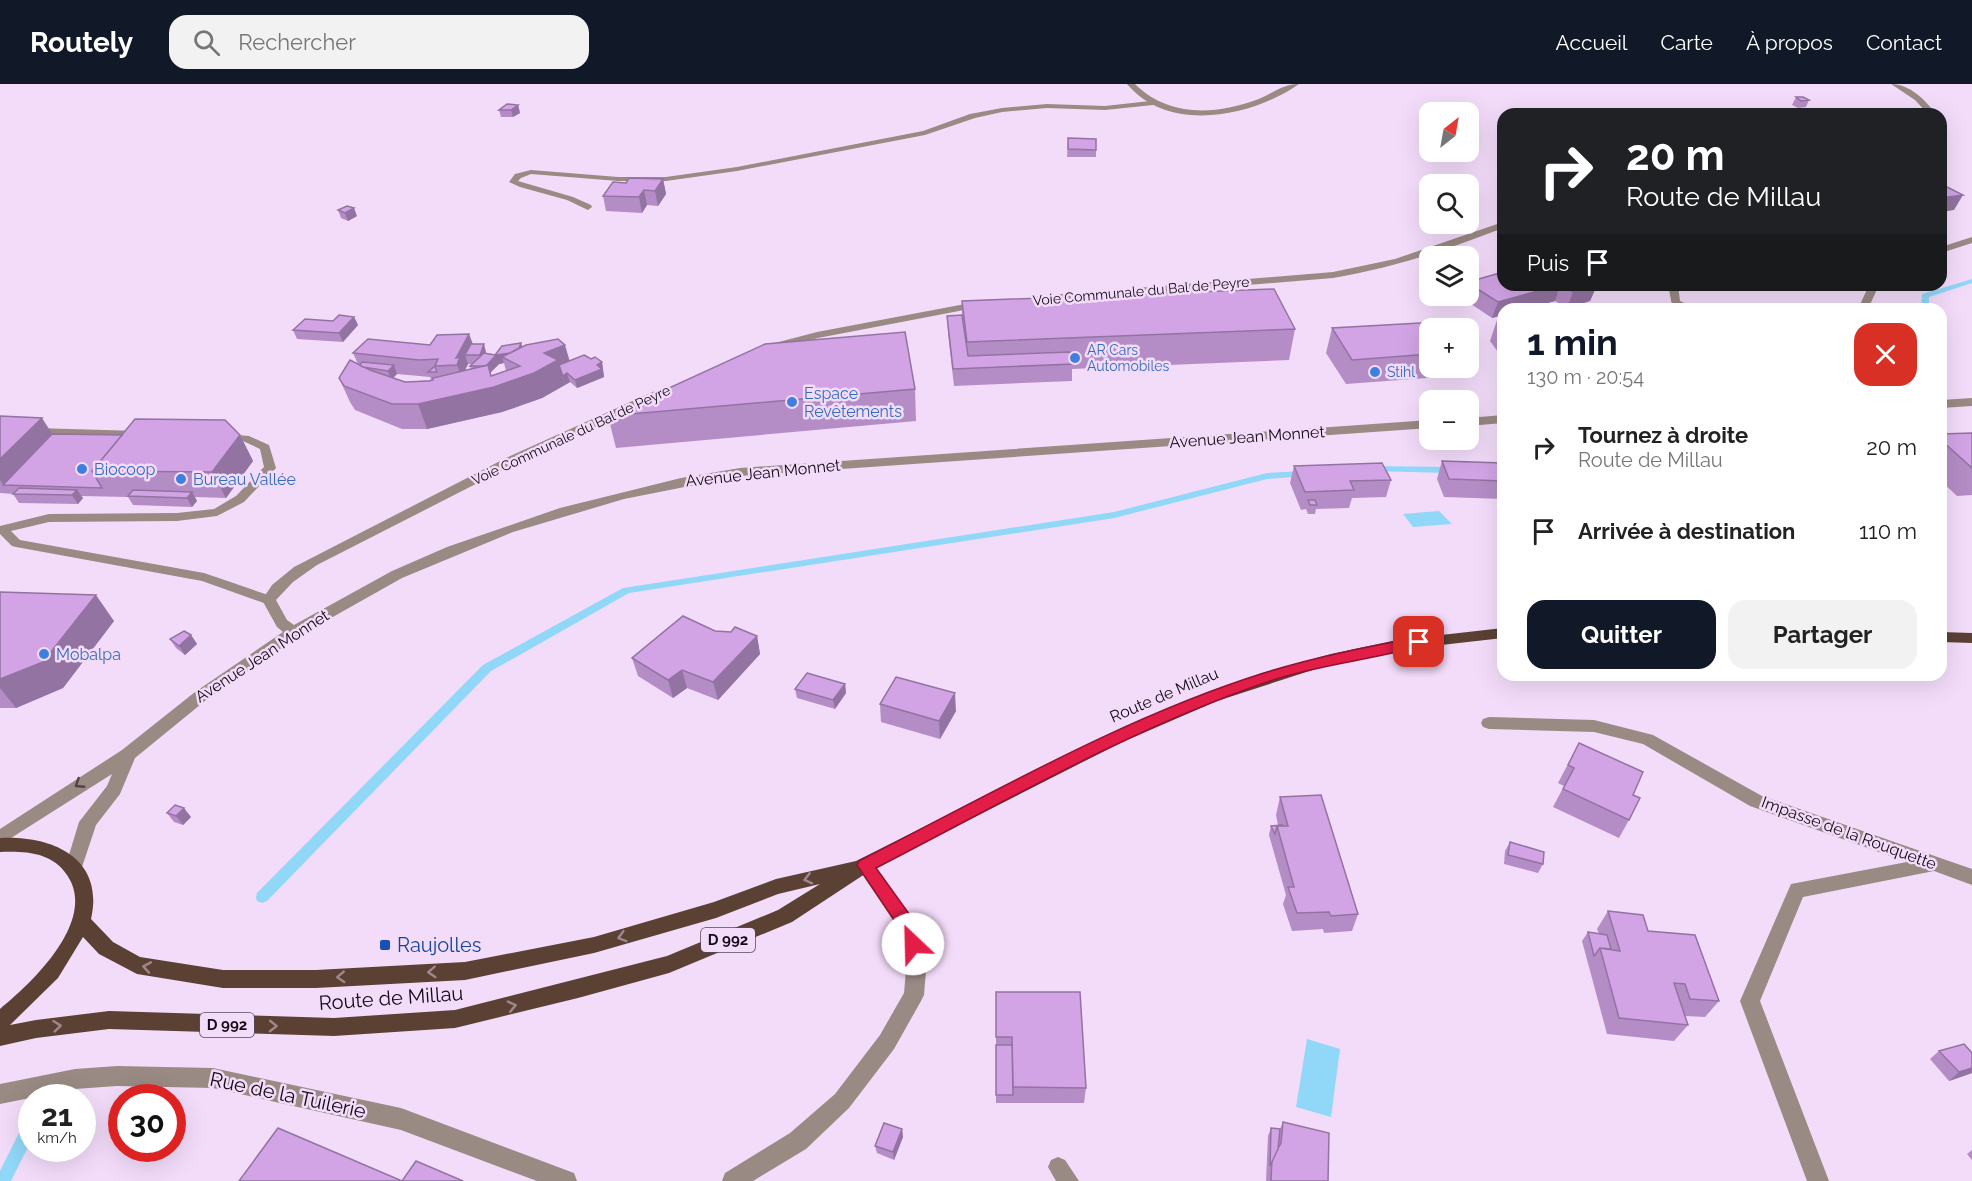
<!DOCTYPE html>
<html lang="fr">
<head>
<meta charset="utf-8">
<style>
  body { margin:0; font-family:Raleway,sans-serif; background:#f2f2f2; color:#222; height:100vh; display:flex; flex-direction:column; font-size:22px; white-space:nowrap }
  * { box-sizing:border-box; margin:0 }
  p { font-size:20px; color:#767676 }
  .icon { flex:none; width:33px; height:33px; fill:none; stroke:currentColor; stroke-width:2; stroke-linecap:round; stroke-linejoin:round }
  .map { position:relative; flex:1; overflow:hidden }
  .drawer { position:absolute; left:1497px; top:219px; width:450px; height:378px; display:flex; flex-direction:column; background:#fff; border-radius:18px; box-shadow:0 6px 24px #0002 }
  .drawer>* { flex:none }
  .hud { position:absolute; left:1497px; top:24px; width:450px; height:183px; border-radius:18px; box-shadow:0 6px 24px #0002; background:#202124; color:#fff; overflow:hidden }
  .needle { width:39px; rotate:31deg }
  .tools { position:absolute; left:1419px; top:18px; display:grid; gap:12px }
  .tools a { display:grid; place-items:center; width:60px; height:60px; border-radius:12px; background:#fff; box-shadow:0 6px 24px #0002; font-size:30px }
  .speed { position:absolute; left:18px; top:1000px; display:flex; gap:12px; font-size:30px; font-weight:700; text-align:center }
  .speed>* { display:grid; place-content:center; width:78px; height:78px; border-radius:50%; background:#fff; box-shadow:0 6px 24px #0002; line-height:1 }
  .speed small { font-size:15px; font-weight:400 }
  .speed .limit { border:9px solid #d22; background:#fff; color:#111 }
  .pin { position:absolute; display:grid; place-items:center; width:51px; height:51px; color:#fff; margin:-26px; border-radius:12px; box-shadow:0 3px 9px #0006 }
  .me { position:absolute; width:66px; margin:-33px; rotate:336deg; stroke-linejoin:round; filter:drop-shadow(0 0 4px #0008) }
  .turn { display:flex; align-items:center; gap:21px; height:126px; padding:0 30px; font-size:27px }
  .turn .icon { width:78px; height:78px; stroke-width:2.5 }
  .turn b { display:block; font-size:42px; line-height:51px }
  .then { display:flex; align-items:center; height:57px; padding:0 30px; background:#0003; gap:12px; font-size:22px }
  .round { display:grid; place-items:center; flex:none; width:63px; height:63px; border-radius:18px; background:#f2f2f2 }
  .head { display:flex; align-items:center; justify-content:space-between; height:102px; padding:0 30px }
  h1 { font-size:36px; font-weight:700; line-height:45px; color:#111827 }
  .primary-button { display:flex; gap:12px; margin-top:auto; padding:12px 30px }
  .primary-button a { flex:1; height:69px; border-radius:18px; background:#111827; color:#fff; font-size:24px; font-weight:700; line-height:69px; text-align:center }
  .primary-button a+a { background:#f2f2f2; color:#222 }
  ul { padding:0; list-style:none }
  li { display:flex; align-items:center; gap:18px; height:84px; padding:0 30px }
  li div { flex:1 }
  li b { display:block; font-size:22px }
  li em { font-style:normal }
  header { display:flex; align-items:center; gap:36px; box-sizing:border-box; height:84px; padding:0 30px; background:#111827; color:#fff }
  header strong { font-size:28px }
  nav { display:flex; gap:33px; margin-inline-start:auto; font-size:21px }
  .search { width:420px; height:54px; background:#f2f2f2; display:flex; align-items:center; gap:15px; box-sizing:border-box; padding:0 21px; border-radius:18px; color:#767676; font-size:22px }
  .map>svg:first-child { display:block }
  .water { fill:#91d7f8 }
  .lines { fill:none; stroke-linecap:round; stroke-linejoin:round }
  .stream { fill:#91d7f8; fill-rule:evenodd }
  .service { fill:#998a83; fill-rule:evenodd }
  .minor { fill:#998a83; fill-rule:evenodd }
  .primary { fill:#5a4134; fill-rule:evenodd }
  .wall { fill:#b58dc6; fill-rule:evenodd }
  .shaded-wall { fill:#9373a1 }
  .building { fill:#d2a4e6; stroke:#9373a1; stroke-width:1.5 }
  .oneway { stroke:#4f4446 }
  .oneway2 { stroke:#9f878d }
  .route { fill:#e11d48; stroke:#92132f; stroke-width:1.5 }
  .shop-dot { fill:#3f7fe0; stroke:#f3dcfa; stroke-width:2 }
  .transit-dot { fill:#1a4fb4; stroke:#f3dcfa; stroke-width:2 }
  .labels { text-anchor:middle; dominant-baseline:central; stroke-width:5; stroke-linejoin:round; paint-order:stroke }
  .far-street-label { font-size:14px; fill:#130b15; stroke:#f3dcfa }
  .far-shop-label { font-size:14px; fill:#366cbe; stroke:#f3dcfa; text-anchor:start }
  .shield { fill:#f3dcfa; stroke:#564a5a; stroke-width:1.5 }
  .shield-label { font-size:15px; font-weight:bold; fill:#130b15 }
  .shop-label { font-size:16px; fill:#366cbe; stroke:#f3dcfa; text-anchor:start }
  .street-label { font-size:16px; fill:#130b15; stroke:#f3dcfa }
  .near-transit-label { font-size:20px; fill:#164399; stroke:#f3dcfa; text-anchor:start }
  .near-street-label { font-size:20px; fill:#130b15; stroke:#f3dcfa }
</style>
</head>
<body>
<header>
<strong>Routely</strong>
<div class="search"><svg class="icon" aria-label="search" viewBox="0 0 24 24"><circle cx="10" cy="10" r="6"/><path d="M15 15l6 6"/></svg>Rechercher</div>
<nav><a>Accueil</a><a>Carte</a><a>À propos</a><a>Contact</a></nav>
</header>
<div class="map">
<svg width="1972" height="1097" viewBox="0 0 1972 1097">
  <rect width="100%" height="100%" fill="#f3dcfa"/>
  <g class="water">
    <polygon points="1439,427 1452,440 1413,443 1403,430"/>
    <polygon points="1307,955 1340,965 1331,1033 1296,1023"/>
  </g>
  <g class="lines">
    <g class="stream">
      <polygon points="1972,195 1972,199 1929,213 1929,225 1921,225 1922,210"/>
      <polygon points="1371,382 1452,383 1457,386 1452,389 1368,387 1366,385 1368,383"/>
      <polygon points="1305,387 1310,390 1308,392 1267,395 1114,434 629,509 491,587 267,817 262,819 257,817 256,813 257,809 483,581 623,504 1114,428 1267,389"/>
      <polygon points="30,1035 32,1035 32,1055 11,1097 0,1097 0,1087 25,1037"/>
    </g>
    <g class="service">
      <polygon points="1150,17 1153,17 1153,21 1105,26 1047,24 1002,28 975,34 925,51 737,87 666,97 618,97 531,90 521,94 518,97 573,113 591,121 592,123 588,126 567,116 520,103 509,98 515,90 531,86 618,93 666,93 737,83 923,47 970,30 1002,24 1047,20 1105,22"/>
      <polygon points="1972,153 1972,159 1941,169 1941,163"/>
      <polygon points="1668,201 1678,201 1680,217 1698,225 1683,225 1672,221"/>
      <polygon points="1869,201 1879,201 1868,225 1858,225"/>
      <polygon points="0,343 140,347 146,350 140,353 0,349"/>
      <polygon points="225,350 249,352 269,361 276,384 244,418 217,432 177,437 49,438 11,447 20,456 204,489 274,513 276,516 274,519 264,519 202,497 16,463 12,462 0,450 0,442 49,430 177,429 214,425 236,412 264,383 260,365 243,357 221,355 221,351"/>
      <polygon points="1058,1073 1065,1076 1079,1097 1056,1097 1048,1083 1051,1076"/>
    </g>
    <g class="minor">
      <path d="M1127 0H1135C1168 33 1215 31 1256 16 1272 10 1282 0 1299 0 1252 33 1169 50 1127 0Z"/>
      <path d="M1891 0C1910 0 1925 16 1936 30H1928L1915 16Z"/>
      <path d="M1503 138V144C1447 166 1392 184 1333 194L1038 218 1033 215 1038 212 1333 188 1395 175Z"/>
      <polygon points="981,217 986,220 985,222 818,254 775,265 769,262 771,260 817,248"/>
      <polygon points="659,305 663,306 663,312 515,380 317,481 293,498 276,516 287,536 294,541 392,487 447,463 560,424 681,394 740,384 1430,336 1430,344 740,392 624,415 513,448 402,494 299,552 206,616 135,674 120,710 96,741 80,789 74,792 68,789 65,784 79,738 107,702 112,690 0,761 0,745 122,666 195,608 283,548 277,543 262,516 272,501 294,483 506,374"/>
      <polygon points="1972,314 1972,322 1941,324 1941,316"/>
      <polygon points="1503,331 1503,339 1468,342 1468,334"/>
      <polygon points="1489,633 1594,636 1653,651 1762,712 1972,785 1972,801 1934,787 1803,813 1760,917 1829,1097 1807,1097 1740,917 1791,800 1907,778 1750,722 1643,660 1594,648 1489,645 1483,643 1481,639 1483,635"/>
      <polygon points="865,773 871,776 918,844 927,875 924,911 921,917 894,965 849,1024 806,1065 753,1097 722,1097 725,1089 790,1049 835,1010 880,951 904,909 907,875 900,847 856,781 859,776"/>
      <polygon points="117,982 213,984 401,1024 566,1086 574,1089 577,1097 537,1097 401,1046 213,1004 117,1002 75,1005 0,1020 0,1000 75,985"/>
    </g>
    <g class="primary">
      <path d="M1503 544V554L1397 566 1331 580 1217 617 1120 659 871 786 792 838 669 889 578 914 455 944 334 952 109 945 36 954 0 962V925C33 898 98 836 67 791 52 768 25 767 0 768V754C52 751 105 774 91 835L113 858 140 873 223 886H316L465 878 594 853 714 818 776 795 856 777 1108 651 1205 609 1262 589 1331 570 1397 556ZM820 800 778 826 667 872 455 926 334 934 109 927 36 936 10 941 58 894 83 853 99 870 137 890 223 904H316L465 896 594 869 716 834 778 810Z"/>
      <polygon points="1941,548 1972,549 1972,559 1941,558"/>
    </g>
  </g>
  <g class="wall">
    <polygon points="1796,13 1809,16 1806,23 1798,24 1792,21"/>
    <polygon points="518,21 520,29 513,33 501,33 499,26"/>
    <polygon points="1068,54 1096,55 1096,73 1067,73"/>
    <polygon points="663,95 666,110 658,122 647,121 642,129 606,127 603,112 626,99"/>
    <polygon points="338,126 357,132 348,137 341,134"/>
    <polygon points="1468,198 1503,201 1597,201 1590,217 1567,224 1555,217 1492,234 1462,214 1462,212 1468,212"/>
    <polygon points="962,217 1295,245 1289,276 1072,285 1072,297 954,302 948,249 947,232 962,231"/>
    <polygon points="354,233 358,241 343,258 297,255 293,246"/>
    <polygon points="1498,233 1503,233 1503,275 1490,257"/>
    <polygon points="1332,244 1430,244 1430,284 1457,284 1454,292 1346,300 1326,269"/>
    <path d="M469 250 473 260 486 268V269L495 271 523 263 569 277 591 275 602 278 604 293 577 304 570 298 542 314 502 328 427 345H402L355 326 350 318 339 294 358 280 353 269 430 261ZM504 279 506 287 491 292 490 289 499 280ZM468 280H472L470 282 471 285 465 286ZM397 290 430 293 431 296 405 298 393 294Z"/>
    <polygon points="915,305 916,337 616,364 608,332"/>
    <polygon points="0,332 52,350 240,351 253,377 226,414 195,413 197,417 192,423 133,421 128,413 81,412 83,414 78,420 19,419 13,410 14,410 0,409"/>
    <polygon points="1972,349 1972,411 1957,412 1941,397 1941,350"/>
    <polygon points="1442,377 1503,379 1503,415 1444,413 1437,395"/>
    <polygon points="1294,382 1391,396 1386,413 1352,414 1349,424 1316,425 1315,430 1308,430 1306,425 1301,426 1290,399"/>
    <polygon points="0,508 114,537 63,604 16,624 0,624"/>
    <polygon points="715,547 757,552 760,570 718,616 687,604 673,614 638,592 632,574"/>
    <polygon points="191,551 197,560 185,571 176,564 170,555"/>
    <polygon points="845,600 846,609 835,625 797,614 795,605"/>
    <polygon points="880,620 956,627 940,655 881,638"/>
    <polygon points="1579,659 1633,711 1629,736 1619,754 1553,723 1564,702 1558,699"/>
    <polygon points="1280,713 1358,830 1352,847 1324,849 1323,845 1292,847 1283,820 1286,811 1269,751 1271,742 1278,741 1276,731"/>
    <polygon points="167,729 191,733 183,741 174,738"/>
    <polygon points="1510,758 1543,780 1538,789 1504,780 1505,767"/>
    <polygon points="1608,827 1648,847 1719,917 1705,933 1685,932 1688,941 1674,957 1607,950 1582,857 1588,848 1599,850 1597,845"/>
    <polygon points="996,908 1086,1004 1084,1019 996,1019"/>
    <polygon points="1939,967 1972,969 1972,989 1949,997 1930,975"/>
    <polygon points="1283,1038 1328,1097 1266,1097 1268,1052 1271,1044 1280,1045"/>
    <polygon points="902,1045 903,1053 894,1076 877,1069 875,1062"/>
    <polygon points="1972,1066 1972,1076 1967,1070"/>
  </g>
  <g class="shaded-wall">
    <polygon points="518,21 520,29 513,33 511,26"/>
    <polygon points="663,95 666,110 658,122 655,107"/>
    <polygon points="644,106 647,121 642,129 639,113"/>
    <polygon points="1963,111 1954,126 1941,128 1941,114"/>
    <polygon points="354,124 357,132 348,137 345,129"/>
    <polygon points="1559,201 1560,201 1555,217 1525,225 1503,225 1503,231 1492,234 1498,218"/>
    <polygon points="1597,201 1590,217 1567,224 1573,208"/>
    <polygon points="354,233 358,241 343,258 339,249"/>
    <polygon points="469,250 475,267 465,271 468,280 465,286 466,290 463,298 457,281 456,274"/>
    <polygon points="521,259 524,267 502,273 504,279 499,280 490,289 495,303 544,269 565,261 572,285 562,289 565,301 542,314 502,328 427,345 418,320 486,282 496,271"/>
    <polygon points="484,260 486,268 482,279 480,271"/>
    <polygon points="602,278 604,293 577,304 575,296 597,281"/>
    <polygon points="394,281 397,290 391,296 388,287"/>
    <polygon points="567,289 570,298 565,301 563,292"/>
    <polygon points="42,334 58,359 3,401 9,410 0,396 0,375"/>
    <polygon points="240,351 253,377 226,414 212,388"/>
    <polygon points="77,406 83,414 78,420 72,411"/>
    <polygon points="192,408 197,417 192,423 187,414"/>
    <polygon points="96,511 114,537 63,604 16,624 0,604 0,595"/>
    <polygon points="191,551 197,560 185,571 179,562"/>
    <polygon points="757,552 760,570 718,616 713,598"/>
    <polygon points="682,586 687,604 673,614 668,596"/>
    <polygon points="845,600 846,609 835,625 833,616"/>
    <polygon points="955,609 956,627 940,655 939,637"/>
    <polygon points="184,724 191,733 183,741 176,732"/>
    <polygon points="1972,984 1972,989 1949,997 1959,988"/>
    <polygon points="902,1045 903,1053 894,1076 893,1068"/>
  </g>
  <g class="building">
    <polygon points="1796,13 1803,13 1809,16 1801,17"/>
    <polygon points="507,20 518,21 511,26 499,26"/>
    <polygon points="1068,54 1096,55 1096,66 1068,65"/>
    <polygon points="629,94 663,95 655,107 644,106 639,113 603,112 613,98 626,99"/>
    <polygon points="1941,100 1963,111 1941,114"/>
    <polygon points="347,122 354,124 345,129 338,126"/>
    <polygon points="1503,188 1503,201 1559,201 1498,218 1468,199 1468,198"/>
    <polygon points="1561,201 1597,201 1573,208"/>
    <polygon points="1274,205 1295,245 967,258 962,217"/>
    <polygon points="1774,221 1778,225 1683,225"/>
    <polygon points="339,231 354,233 339,249 293,246 305,235 333,237"/>
    <polygon points="962,231 968,272 1070,268 1073,280 953,285 947,232"/>
    <polygon points="1498,233 1503,233 1503,239"/>
    <polygon points="1438,238 1444,244 1430,244 1430,270 1352,276 1332,244"/>
    <polygon points="905,248 915,305 608,332 765,260"/>
    <polygon points="469,250 456,274 460,273 457,281 435,282 438,275 419,276 353,269 368,255 430,261 437,251"/>
    <polygon points="558,255 565,261 544,269 558,276 534,289 494,303 418,320 392,320 344,302 339,294 350,276 370,286 405,298 429,297 433,296 433,294 488,281 491,292 520,282 502,273 526,261"/>
    <polygon points="521,259 519,264 510,269 496,271 487,281 483,282 470,282 484,269 495,271 502,262"/>
    <polygon points="471,260 484,260 480,271 465,271"/>
    <polygon points="584,271 591,275 595,273 602,278 597,281 602,285 575,296 567,289 563,292 559,281"/>
    <polygon points="362,278 394,281 388,287 363,283 360,281"/>
    <polygon points="434,283 435,283 437,288 428,288"/>
    <polygon points="0,332 42,334 0,375"/>
    <polygon points="135,335 225,336 240,351 212,388 92,387"/>
    <polygon points="1972,349 1972,384 1941,356 1941,350"/>
    <polygon points="52,350 122,351 92,387 102,404 3,401"/>
    <polygon points="1442,377 1503,379 1503,397 1449,395"/>
    <polygon points="1382,379 1391,396 1350,397 1354,406 1305,408 1294,382"/>
    <polygon points="19,404 77,406 72,411 13,410"/>
    <polygon points="133,406 192,408 187,414 128,412"/>
    <polygon points="1308,416 1315,416 1317,421 1310,421"/>
    <polygon points="0,508 96,511 43,578 0,595"/>
    <polygon points="683,532 715,547 731,548 735,543 757,552 713,598 682,586 668,596 632,574"/>
    <polygon points="184,547 191,551 179,562 170,555"/>
    <polygon points="807,589 845,600 833,616 795,605"/>
    <polygon points="896,593 955,609 939,637 880,620"/>
    <polygon points="1579,659 1643,688 1633,711 1640,714 1629,736 1563,705 1574,684 1568,681"/>
    <polygon points="1321,711 1358,830 1331,832 1329,828 1297,829 1288,803 1294,803 1277,742 1288,742 1280,713"/>
    <polygon points="175,721 184,724 176,732 167,729"/>
    <polygon points="1283,741 1277,742 1275,750 1271,742"/>
    <polygon points="1510,758 1544,768 1543,780 1508,771"/>
    <polygon points="1608,827 1643,831 1648,847 1695,851 1719,917 1690,915 1685,900 1674,899 1688,941 1619,934 1600,864 1620,867"/>
    <polygon points="1588,848 1607,851 1611,865 1600,864 1594,872"/>
    <polygon points="996,908 1080,908 1086,1004 1013,1003 1012,953 996,953"/>
    <polygon points="1964,960 1972,969 1972,984 1959,988 1939,967"/>
    <polygon points="996,961 1012,961 1013,1011 996,1011"/>
    <polygon points="1283,1038 1329,1049 1328,1097 1271,1097 1272,1075 1281,1059"/>
    <polygon points="884,1039 902,1045 893,1068 875,1062"/>
    <polygon points="278,1044 402,1097 239,1097"/>
    <polygon points="1271,1044 1280,1045 1278,1065 1270,1082"/>
    <polygon points="416,1077 463,1097 402,1097"/>
  </g>
  <defs><path id="oneway-chevron" d="M-2-3.5L2.5 0L-2 3.5" fill="none" stroke-width="1.6" stroke-linecap="round" stroke-linejoin="round" transform="scale(1.5)"/></defs>
  <use class="oneway" href="#oneway-chevron" transform="translate(79 700) rotate(147)"/>
  <g class="oneway2">
    <use href="#oneway-chevron" transform="translate(808 795) rotate(166)"/>
    <use href="#oneway-chevron" transform="translate(622 853) rotate(164)"/>
    <use href="#oneway-chevron" transform="translate(147 883) rotate(-170)"/>
    <use href="#oneway-chevron" transform="translate(432 888) rotate(177)"/>
    <use href="#oneway-chevron" transform="translate(341 893) rotate(177)"/>
    <use href="#oneway-chevron" transform="translate(512 922) rotate(-13)"/>
    <use href="#oneway-chevron" transform="translate(57 942) rotate(-6)"/>
    <use href="#oneway-chevron" transform="translate(273 942) rotate(1)"/>
  </g>
  <path class="route" d="M1419 553 1424 554 1426 558 1424 561C1373 576 1320 580 1270 597 1132 644 1004 718 876 784L915 838 922 860 919 865 913 867 907 865 901 846 857 781 859 777C989 711 1126 632 1264 589 1315 573 1367 563 1419 553Z"/>
  <g class="shop-dot">
    <circle cx="1075" cy="274" r="6"/>
    <circle cx="1375" cy="288" r="6"/>
    <circle cx="792" cy="318" r="6"/>
    <circle cx="82" cy="385" r="6"/>
    <circle cx="181" cy="395" r="6"/>
    <circle cx="44" cy="570" r="6"/>
  </g>
  <rect class="transit-dot" x="379" y="855" width="12" height="12" rx="3"/>
  <g class="labels">
    <g class="far-street-label">
      <text transform="translate(1141 207) rotate(-5)">Voie Communale du Bal de Peyre</text>
      <text transform="translate(571 351) rotate(-25)">Voie Communale du Bal de Peyre</text>
    </g>
    <g class="far-shop-label">
      <text x="1087" y="266">AR Cars<tspan x="1087" dy="16">Automobiles</tspan></text>
      <text x="1387" y="288">Stihl</text>
    </g>
    <g class="shield">
      <rect x="701" y="844" width="54" height="24" rx="4.5"/>
      <rect x="200" y="929" width="54" height="24" rx="4.5"/>
    </g>
    <g class="shield-label">
      <text x="728" y="856">D 992</text>
      <text x="227" y="941">D 992</text>
    </g>
    <g class="shop-label">
      <text x="804" y="309">Espace<tspan x="804" dy="18">Revêtements</tspan></text>
      <text x="94" y="385">Biocoop</text>
      <text x="193" y="395">Bureau Vallée</text>
      <text x="56" y="570">Mobalpa</text>
    </g>
    <g class="street-label">
      <text transform="translate(1247 353) rotate(-4)">Avenue Jean Monnet</text>
      <text transform="translate(763 389) rotate(-6)">Avenue Jean Monnet</text>
      <text transform="translate(262 572) rotate(-33)">Avenue Jean Monnet</text>
      <text transform="translate(1164 611) rotate(-23)">Route de Millau</text>
      <text transform="translate(1849 749) rotate(20)">Impasse de la Rouquette</text>
    </g>
    <g class="near-transit-label">
      <text x="397" y="861">Raujolles</text>
    </g>
    <g class="near-street-label">
      <text transform="translate(391 914) rotate(-4)">Route de Millau</text>
      <text transform="translate(288 1011) rotate(12)">Rue de la Tuilerie</text>
    </g>
  </g>
</svg>
<div class="tools">
<a><svg class="needle" viewBox="-14 -14 28 28"><path d="M0-13l5 13h-10z" fill="#e53935"/><path d="M0 13l5-13h-10z" fill="#767676"/></svg></a>
<a><svg class="icon" aria-label="search" viewBox="0 0 24 24"><circle cx="10" cy="10" r="6"/><path d="M15 15l6 6"/></svg></a>
<a><svg class="icon" aria-label="layers" viewBox="0 0 24 24"><path d="M12 4l9 5-9 5-9-5zM3 14l9 5 9-5"/></svg></a>
<a>+</a>
<a>−</a>
</div>
<div class="speed"><div>21<small>km/h</small></div><div class="limit">30</div></div>
<div class="pin" style="left:1419px;top:558px;background:#d93025"><svg class="icon" aria-label="arrive" viewBox="0 0 24 24"><path d="M6 21V4h12l-3 4 3 4H6"/></svg></div>
<svg class="me" style="left:913px;top:860px" viewBox="-20 -20 40 40"><circle r="19" fill="#fff"/><path d="M0-13L10 11 0 6-10 11z" fill="#e11d48"/></svg>
<div class="hud">
<div class="turn"><svg class="icon" aria-label="right" viewBox="0 0 24 24"><path d="M7 20v-9h11M14 6l5 5-5 5"/></svg><div><b>20 m</b>Route de Millau</div></div>
<div class="then">Puis<svg class="icon" aria-label="arrive" viewBox="0 0 24 24"><path d="M6 21V4h12l-3 4 3 4H6"/></svg></div>
</div>
<section class="drawer">
<div class="head"><div><h1>1 min</h1><p>130 m · 20:54</p></div><a class="round" style="background:#d93025;color:#fff"><svg class="icon" aria-label="close" viewBox="0 0 24 24"><path d="M6 6l12 12M18 6L6 18"/></svg></a></div>
<ul>
<li><svg class="icon" aria-label="right" viewBox="0 0 24 24"><path d="M7 20v-9h11M14 6l5 5-5 5"/></svg><div><b>Tournez à droite</b><p>Route de Millau</p></div><em>20 m</em></li>
<li><svg class="icon" aria-label="arrive" viewBox="0 0 24 24"><path d="M6 21V4h12l-3 4 3 4H6"/></svg><div><b>Arrivée à destination</b></div><em>110 m</em></li>
</ul>
<div class="primary-button"><a>Quitter</a><a>Partager</a></div>
</section>
</div>
</body>
</html>
